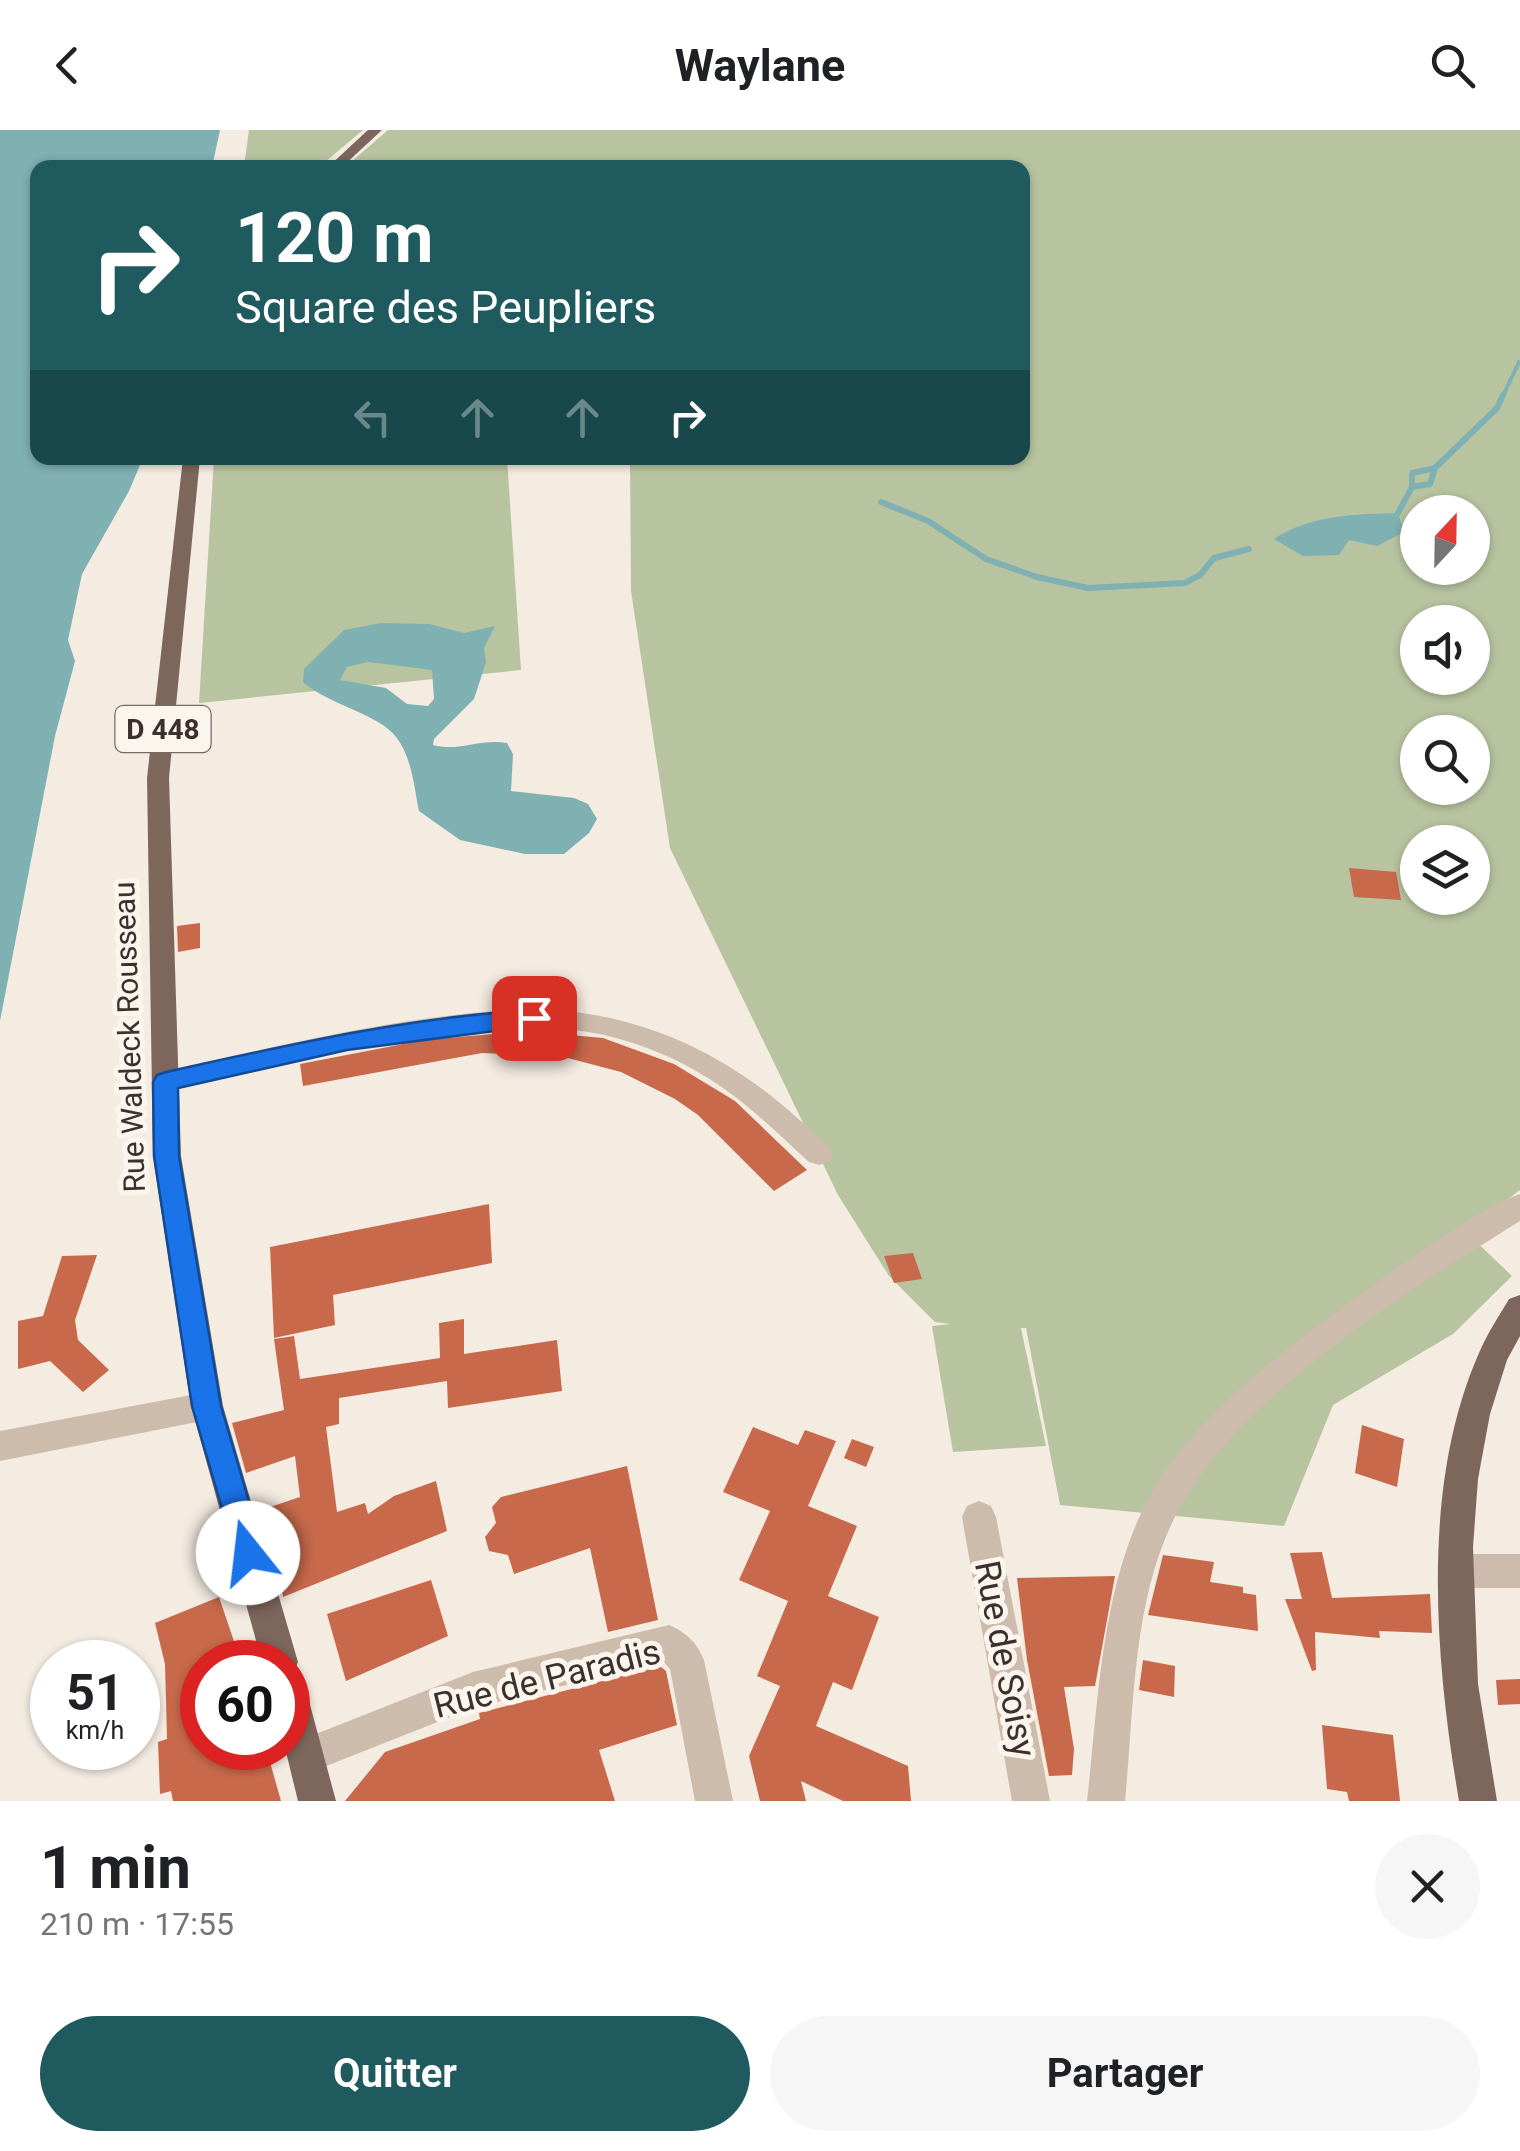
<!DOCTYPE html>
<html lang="fr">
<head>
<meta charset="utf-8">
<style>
  body { margin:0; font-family:Roboto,sans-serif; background:#f6f6f6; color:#202124; height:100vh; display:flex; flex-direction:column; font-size:38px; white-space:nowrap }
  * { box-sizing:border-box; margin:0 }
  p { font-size:32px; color:#757577 }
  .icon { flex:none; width:55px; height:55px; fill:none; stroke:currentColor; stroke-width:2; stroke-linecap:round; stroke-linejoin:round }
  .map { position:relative; height:1671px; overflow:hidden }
  .sheet { display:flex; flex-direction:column; background:#fff; flex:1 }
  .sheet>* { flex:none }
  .hud { position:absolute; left:30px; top:30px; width:1000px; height:305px; border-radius:20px; box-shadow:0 2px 8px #0004; background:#1f5a5e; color:#fff; overflow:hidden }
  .needle { width:65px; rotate:22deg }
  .controls { position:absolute; left:1400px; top:365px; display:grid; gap:20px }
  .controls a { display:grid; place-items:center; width:90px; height:90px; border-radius:50%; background:#fff; box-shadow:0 2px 8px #0004; font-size:50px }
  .speed { position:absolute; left:30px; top:1510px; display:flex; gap:20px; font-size:50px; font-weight:700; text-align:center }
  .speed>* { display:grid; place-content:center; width:130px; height:130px; border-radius:50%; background:#fff; box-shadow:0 2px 8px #0004; line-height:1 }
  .speed small { font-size:25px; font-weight:400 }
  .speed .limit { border:15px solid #d22; background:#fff; color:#111 }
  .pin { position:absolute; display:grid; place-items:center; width:85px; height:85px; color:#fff; margin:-42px; border-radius:20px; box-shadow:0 5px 15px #0006 }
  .me { position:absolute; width:110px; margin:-55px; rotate:344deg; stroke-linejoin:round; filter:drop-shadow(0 0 8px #0008) }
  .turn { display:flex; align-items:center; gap:35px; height:210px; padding:0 40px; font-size:45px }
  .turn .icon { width:130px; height:130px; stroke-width:2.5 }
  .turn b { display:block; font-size:70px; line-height:85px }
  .lanes { display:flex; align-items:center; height:95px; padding:0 40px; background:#0003; justify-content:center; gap:50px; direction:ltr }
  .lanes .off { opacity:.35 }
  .round { display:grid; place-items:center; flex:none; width:105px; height:105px; border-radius:52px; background:#f6f6f6 }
  .head { display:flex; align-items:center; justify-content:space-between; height:170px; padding:0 40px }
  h1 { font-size:60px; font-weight:700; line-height:75px }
  .action { display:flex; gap:20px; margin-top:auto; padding:20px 40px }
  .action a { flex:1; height:115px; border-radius:60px; background:#1f5a5e; color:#fff; font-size:40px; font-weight:700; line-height:115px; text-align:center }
  .action a+a { background:#f6f6f6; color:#202124 }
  header { display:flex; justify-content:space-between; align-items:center; height:130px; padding:0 40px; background:#fff; font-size:45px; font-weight:700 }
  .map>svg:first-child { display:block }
  .green { fill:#b8c4a0; fill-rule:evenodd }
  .water { fill:#7fb0b2; fill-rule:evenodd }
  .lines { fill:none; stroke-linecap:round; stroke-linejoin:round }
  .stream-far1 { stroke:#7fb0b2; stroke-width:4 }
  .stream { stroke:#7fb0b2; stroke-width:6 }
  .building { fill:#c8694b }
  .minor { fill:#cdbbac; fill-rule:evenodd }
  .major { fill:#7d675c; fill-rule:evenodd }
  .route { fill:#1a73e8; stroke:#114b97; stroke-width:2.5 }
  .labels { text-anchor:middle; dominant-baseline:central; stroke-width:10; stroke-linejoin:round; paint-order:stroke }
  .shield { fill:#fbf5ee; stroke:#756b66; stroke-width:2.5 }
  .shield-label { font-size:28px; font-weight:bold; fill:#3b302b }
  .street-label { font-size:30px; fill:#3b302b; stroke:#fbf5ee }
  .near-street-label { font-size:35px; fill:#3b302b; stroke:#fbf5ee }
</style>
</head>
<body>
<header><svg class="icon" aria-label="back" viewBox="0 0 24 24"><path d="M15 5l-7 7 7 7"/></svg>Waylane<svg class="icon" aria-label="search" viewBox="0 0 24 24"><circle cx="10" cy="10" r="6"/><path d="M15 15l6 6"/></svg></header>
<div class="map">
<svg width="1520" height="1671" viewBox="0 0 1520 1671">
  <rect width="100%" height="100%" fill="#f4ebe1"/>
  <g class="green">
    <polygon points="249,0 363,0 319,37 244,37"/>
    <path d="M388 0H1520V1060L1466 1102 1512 1146 1453 1204 1333 1275 1284 1396 1060 1375 1026 1198H1021L1046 1316 953 1322 932 1196 951 1194 935 1192 889 1146 838 1065 670 718 631 461 630 328H1022V38H344ZM1418 382H1472V438H1418ZM1418 492H1472V548H1418ZM1418 602H1472V658H1418ZM1418 712H1472V768H1418Z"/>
    <polygon points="214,328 507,328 521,540 199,573"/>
  </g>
  <g class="water">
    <polygon points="0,0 220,0 212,37 38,38 38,328 143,328 129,361 82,444 68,510 75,531 55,606 0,891"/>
    <path d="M1398 383 1404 402 1377 416 1349 410 1339 425 1303 426 1274 409C1309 385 1357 384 1398 383Z"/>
    <path d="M381 493 429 494 464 503 495 496 484 518 486 532 474 569 434 609 433 615C459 622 481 608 507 613L513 624 511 661 574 668 588 674 597 689 589 703 564 724H525L460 710 419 681C414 657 412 627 396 607 379 584 329 575 303 552L304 539 344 500ZM368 532 432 540 434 569 428 576 407 574 386 558 340 550 347 537Z"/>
  </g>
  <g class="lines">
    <polyline class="stream-far1" points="1502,268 1519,232"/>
    <g class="stream">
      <polyline points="1412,357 1430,354 1435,338"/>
      <polyline points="881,372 928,391 986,429 1037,447 1088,458 1185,453 1200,445 1214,428 1249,419"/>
      <polyline points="1398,383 1412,357 1412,343 1435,338 1497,278 1503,265"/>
    </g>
  </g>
  <g class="building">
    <polygon points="1349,738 1396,742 1401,770 1354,767"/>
    <polygon points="200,793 200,818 178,822 177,796"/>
    <polygon points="526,901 603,908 674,934 735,971 807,1040 774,1061 698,985 675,969 621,942 564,927 482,923 303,956 300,934 424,910"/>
    <polygon points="489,1074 492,1133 333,1165 335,1195 274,1208 270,1117"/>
    <polygon points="913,1123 922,1149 894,1153 884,1126"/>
    <polygon points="97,1125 75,1190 78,1210 109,1240 83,1262 50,1231 18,1239 18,1191 43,1186 62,1126"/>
    <polygon points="464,1189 464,1224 557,1210 562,1261 448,1278 447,1251 339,1268 339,1294 326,1297 337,1382 365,1373 368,1384 394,1366 436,1351 447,1401 283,1467 277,1425 271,1427 258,1381 300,1367 295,1326 246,1343 232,1293 284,1280 274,1209 294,1206 300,1249 440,1228 439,1193"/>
    <polygon points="1362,1295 1404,1309 1397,1357 1355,1343"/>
    <polygon points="753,1297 798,1315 805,1300 836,1311 808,1376 857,1396 828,1466 879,1487 852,1560 833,1552 816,1596 908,1636 911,1671 843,1671 801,1651 806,1671 760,1671 749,1626 780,1556 757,1546 788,1471 739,1450 770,1381 723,1362"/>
    <polygon points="852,1309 874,1317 866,1337 844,1328"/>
    <polygon points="627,1336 658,1490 608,1502 590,1418 514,1444 508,1425 489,1421 485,1407 496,1393 492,1377 501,1367"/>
    <polygon points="1322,1422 1332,1468 1430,1464 1432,1503 1379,1501 1380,1508 1315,1502 1316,1540 1312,1541 1285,1469 1302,1469 1290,1423"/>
    <polygon points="1163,1425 1214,1432 1210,1452 1243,1457 1243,1463 1256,1465 1258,1501 1148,1485"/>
    <polygon points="1115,1446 1095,1556 1064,1557 1074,1619 1072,1645 1049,1646 1027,1530 1017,1448"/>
    <polygon points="431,1450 448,1506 346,1551 327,1484"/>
    <polygon points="219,1467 241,1532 202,1532 202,1618 266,1618 281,1671 173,1671 171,1661 160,1664 158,1612 167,1609 165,1534 155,1493"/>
    <polygon points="1143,1530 1175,1536 1174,1567 1139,1560"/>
    <polygon points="660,1536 666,1541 677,1595 599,1620 615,1671 345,1671 385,1622 480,1589 479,1583"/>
    <polygon points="1520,1549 1520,1574 1498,1575 1496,1550"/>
    <polygon points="1322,1595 1393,1605 1400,1671 1349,1671 1347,1662 1327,1659"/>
  </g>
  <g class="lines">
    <g class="minor">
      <path d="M530 879C631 880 721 919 795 986 808 997 825 1009 833 1024L829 1032 819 1035 809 1032C771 997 735 961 689 937 653 918 614 904 573 900 455 886 283 935 166 962L157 959 153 952 157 945 166 942C285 914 407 884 530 879Z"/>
      <path d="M1520 1064V1091C1407 1162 1230 1270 1172 1393 1132 1477 1134 1581 1125 1671H1087C1100 1559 1101 1424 1173 1330 1223 1266 1289 1216 1354 1169 1394 1140 1475 1080 1520 1064Z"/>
      <polygon points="207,1262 218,1266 223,1276 218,1286 207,1290 0,1331 0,1301"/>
      <polygon points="979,1371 991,1376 996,1387 1050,1671 1012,1671 962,1387 967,1376"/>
      <polygon points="1457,1424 1520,1424 1520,1458 1457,1458 1445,1453 1440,1441 1445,1429"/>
      <path d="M669 1495C686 1502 697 1513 704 1530L733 1671H695L670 1539 663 1531 473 1578 306 1644 293 1639 288 1626 293 1613 473 1542Z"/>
    </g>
    <g class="major">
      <polygon points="368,0 382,0 341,38 327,38"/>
      <polygon points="183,328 200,328 169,648 181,1026 223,1276 298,1532 293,1544 301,1547 306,1560 336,1671 298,1671 285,1618 288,1532 262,1532 191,1276 153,1026 147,648"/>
      <path d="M1520 1165V1206L1507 1230 1490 1284 1478 1349 1473 1417 1478 1554 1497 1671H1459C1435 1531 1420 1356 1479 1223 1487 1204 1499 1186 1509 1169Z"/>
    </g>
  </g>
  <path class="route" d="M534 880 545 888 542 895 347 920 178 958 179 1026 221 1276 264 1423 259 1433 248 1438 238 1433 192 1276 154 1026 153 952 157 945 166 942C288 915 409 887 534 880Z"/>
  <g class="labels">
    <rect class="shield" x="115.5" y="576" width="95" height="46" rx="8"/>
    <g class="shield-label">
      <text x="163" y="599">D 448</text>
    </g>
    <g class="street-label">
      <text transform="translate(129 907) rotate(-92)">Rue Waldeck Rousseau</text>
    </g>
    <g class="near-street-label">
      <text transform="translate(1005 1529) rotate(79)">Rue de Soisy</text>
      <text transform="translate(547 1549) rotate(-14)">Rue de Paradis</text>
    </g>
  </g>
</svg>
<div class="controls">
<a><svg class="needle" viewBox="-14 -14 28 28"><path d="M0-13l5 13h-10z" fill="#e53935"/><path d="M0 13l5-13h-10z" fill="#757577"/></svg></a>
<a><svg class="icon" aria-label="sound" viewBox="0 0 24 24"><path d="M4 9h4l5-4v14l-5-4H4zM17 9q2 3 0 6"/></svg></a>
<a><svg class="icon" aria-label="search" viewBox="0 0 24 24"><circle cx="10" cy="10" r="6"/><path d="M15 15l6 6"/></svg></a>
<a><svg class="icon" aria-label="layers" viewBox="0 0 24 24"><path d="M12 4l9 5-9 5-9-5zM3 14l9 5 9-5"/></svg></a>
</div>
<div class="speed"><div>51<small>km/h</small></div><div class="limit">60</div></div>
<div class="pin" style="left:534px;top:888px;background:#d93025"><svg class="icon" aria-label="arrive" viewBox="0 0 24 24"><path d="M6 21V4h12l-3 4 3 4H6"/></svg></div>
<svg class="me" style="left:248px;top:1423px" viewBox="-20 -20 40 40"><circle r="19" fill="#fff"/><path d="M0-13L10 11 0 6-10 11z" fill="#1a73e8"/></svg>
<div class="hud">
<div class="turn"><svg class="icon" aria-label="right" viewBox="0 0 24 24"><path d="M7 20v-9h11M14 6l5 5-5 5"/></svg><div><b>120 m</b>Square des Peupliers</div></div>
<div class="lanes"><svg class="icon off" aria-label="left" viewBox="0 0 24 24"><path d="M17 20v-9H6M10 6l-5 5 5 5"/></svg><svg class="icon off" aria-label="ahead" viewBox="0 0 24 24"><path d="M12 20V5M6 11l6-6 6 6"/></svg><svg class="icon off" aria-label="ahead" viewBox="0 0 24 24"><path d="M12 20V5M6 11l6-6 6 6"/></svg><svg class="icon" aria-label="right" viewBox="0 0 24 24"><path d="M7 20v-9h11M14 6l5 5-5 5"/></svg></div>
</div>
</div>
<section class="sheet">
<div class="head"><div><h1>1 min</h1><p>210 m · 17:55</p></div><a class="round"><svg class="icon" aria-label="close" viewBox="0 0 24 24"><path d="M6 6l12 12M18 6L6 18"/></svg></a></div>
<div class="action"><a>Quitter</a><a>Partager</a></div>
</section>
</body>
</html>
